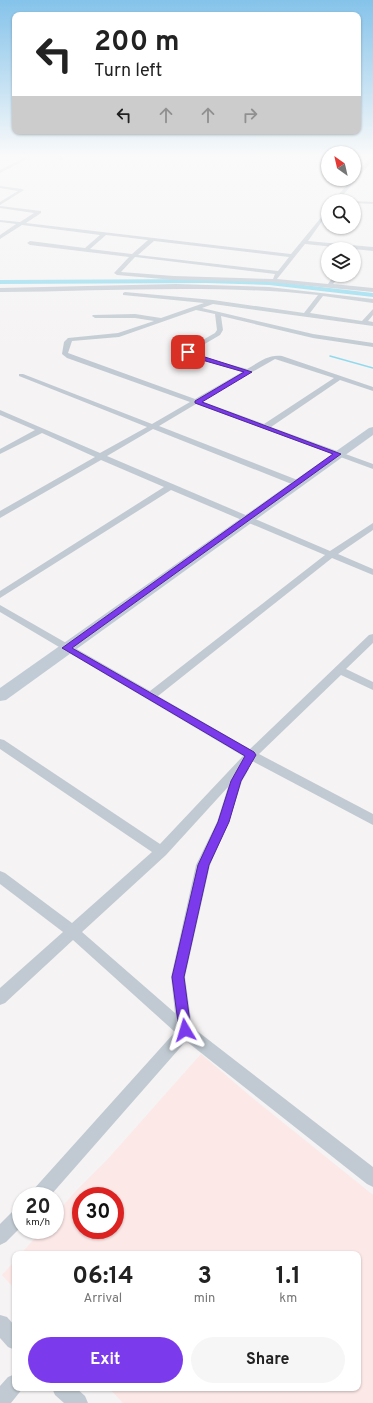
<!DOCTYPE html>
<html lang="en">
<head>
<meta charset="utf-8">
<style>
  body { margin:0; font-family:Overpass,sans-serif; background:#f6f6f6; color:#222; height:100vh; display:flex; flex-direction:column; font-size:15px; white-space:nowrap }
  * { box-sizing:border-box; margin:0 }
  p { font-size:13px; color:#767676 }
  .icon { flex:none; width:22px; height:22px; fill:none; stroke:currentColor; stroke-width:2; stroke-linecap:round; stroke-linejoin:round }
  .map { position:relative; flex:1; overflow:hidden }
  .panel { position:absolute; left:12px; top:1251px; width:349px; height:140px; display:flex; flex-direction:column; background:#fff; border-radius:8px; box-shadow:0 1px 3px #0004 }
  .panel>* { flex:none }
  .hud { position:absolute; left:12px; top:12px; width:349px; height:122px; border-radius:8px; box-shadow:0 1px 3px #0004; background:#fff; color:#222; overflow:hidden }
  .needle { width:26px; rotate:326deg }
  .tools { position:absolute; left:321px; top:146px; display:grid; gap:8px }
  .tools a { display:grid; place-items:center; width:40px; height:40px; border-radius:50%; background:#fff; box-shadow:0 1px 3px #0004; font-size:20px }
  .speed { position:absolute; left:12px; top:1187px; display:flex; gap:8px; font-size:20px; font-weight:700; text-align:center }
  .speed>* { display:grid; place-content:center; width:52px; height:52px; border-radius:50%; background:#fff; box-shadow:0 1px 3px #0004; line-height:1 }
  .speed small { font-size:10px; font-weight:400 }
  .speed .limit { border:6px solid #d22; background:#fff; color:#111 }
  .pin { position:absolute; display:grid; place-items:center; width:34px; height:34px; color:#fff; margin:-17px; border-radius:8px; box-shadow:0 2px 6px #0006 }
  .me { position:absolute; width:44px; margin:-22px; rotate:353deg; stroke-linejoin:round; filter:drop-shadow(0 0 3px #0008) }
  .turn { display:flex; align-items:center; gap:14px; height:84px; padding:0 16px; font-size:18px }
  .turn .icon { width:52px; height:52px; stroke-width:2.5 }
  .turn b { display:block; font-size:28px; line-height:34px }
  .lanes { display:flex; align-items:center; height:38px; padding:0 16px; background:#0003; justify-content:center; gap:20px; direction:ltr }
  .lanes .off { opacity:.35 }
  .eta { display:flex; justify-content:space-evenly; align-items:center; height:68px; text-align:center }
  .eta b { font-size:24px; font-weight:700; line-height:28px }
  .button { display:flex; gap:8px; margin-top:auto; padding:8px 16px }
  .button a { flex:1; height:46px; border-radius:24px; background:#7c3aed; color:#fff; font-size:16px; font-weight:700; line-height:46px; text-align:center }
  .button a+a { background:#f6f6f6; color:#222 }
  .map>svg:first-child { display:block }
  .medical { fill:#fce8e6; fill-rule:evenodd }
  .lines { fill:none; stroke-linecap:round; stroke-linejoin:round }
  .stream { stroke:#90daee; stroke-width:1.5 }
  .canal { fill:#90daee; fill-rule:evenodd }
  .street { fill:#c1cad2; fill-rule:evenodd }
  .secondary { fill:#c1cbd6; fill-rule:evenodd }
  .route { fill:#7c3aed; stroke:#51269a }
</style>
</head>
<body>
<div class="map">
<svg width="373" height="1403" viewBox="0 0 373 1403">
  <rect width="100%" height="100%" fill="#f5f3f3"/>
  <g class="medical">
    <path d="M201 1054 250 1096 373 1195V1403H123L109 1388H358V1254H21L42 1230H55V1215L76 1191 107 1160ZM81 1196H115V1230H81Z"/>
    <polygon points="15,1261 15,1289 2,1275"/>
  </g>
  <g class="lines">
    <polyline class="stream" points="330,356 373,368"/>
    <polygon class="canal" points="206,279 269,281 373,293 373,297 269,285 206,283 0,284 0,280"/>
    <g class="street">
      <polygon points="26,157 31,157 0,173 0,170"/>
      <polygon points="47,157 64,159 62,160"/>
      <polygon points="371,157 373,157 373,160 338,201 333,201 352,179 354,179 354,176"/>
      <polygon points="0,186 22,189 24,190 0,205 0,202 18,191 0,188"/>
      <polygon points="352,201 354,201 373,202 373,204 354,203 354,201"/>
      <path d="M0 206 41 211V213L26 223 291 254 328 209V213L308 241 373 247V251L305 244 277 279 328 284 334 275H340L333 284 373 288V292L269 282 174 280 117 275 114 273 129 257 30 245 27 243 30 241 85 248 100 235 22 225 0 239V235L16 224 0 222V220L20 222 34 213 0 208ZM106 235 148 240 132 254 90 249ZM154 241 289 257 278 271 138 255ZM135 257 275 274 273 279 174 276 121 272Z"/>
      <path d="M176 284 269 287 373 299V303L323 296 310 313 362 321 373 309V315L368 321 373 322V326L213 304 202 308 313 334 373 343V347L313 338 221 316 223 330 220 335 191 352 192 354 247 369C258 363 268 354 282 356L373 387V391L340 380 271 427 373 464V469L196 404 159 426 300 481 301 483 300 485H294L153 429 107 456 330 551 373 523V530L338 554 373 569V575L332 558 158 696 250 749 369 635 373 634V643L346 669 373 682V690L341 675 259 754 373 814V825L252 761 247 766 249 769 242 781 229 822 210 865 185 977 192 1027 373 1167V1187L367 1184 186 1041 50 1196H30L33 1190 175 1032 73 940 5 1003 0 1005V988L63 932 0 884V871L5 873 72 923 152 852 0 749V739L4 740 160 844 243 756 0 612V605L150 691 325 555 171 490 0 598V591L164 487 101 460 0 518V511L95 457 42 433 0 454V449L35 430 0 415V410L100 453 147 427 19 376V374H23L152 424 190 402 67 358 62 354 64 342 68 338 118 333 154 321 135 318H95L92 316 93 315 135 314 161 318 204 303 123 295V293L125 292 213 300 304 313 318 295C212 284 106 291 0 292V288ZM196 310 215 314 217 330 215 333 187 349 185 352 188 356 242 372 195 399 68 353 72 341 119 337ZM275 359 334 378 264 424 201 401ZM228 787 217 822 196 865 171 977 175 1013 82 932 166 855Z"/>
      <polygon points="21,1206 21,1227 6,1242 0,1245 0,1224 15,1209"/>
      <polygon points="0,1315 7,1317 15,1326 15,1350 8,1347 0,1338"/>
      <polygon points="15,1374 15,1388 23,1388 11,1403 0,1403 0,1386 8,1377"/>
      <polygon points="52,1388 76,1388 85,1396 88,1403 64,1403 55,1395"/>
    </g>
    <polygon class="secondary" points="373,427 373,435 6,700 0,701 0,688 369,428"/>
  </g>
  <linearGradient id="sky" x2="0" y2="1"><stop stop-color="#85c3ea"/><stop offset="0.44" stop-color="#fafafa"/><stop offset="1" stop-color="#fafafa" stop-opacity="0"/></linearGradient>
  <rect width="373" height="354" fill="url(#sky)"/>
  <polygon class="route" points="186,351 252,372 202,402 341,454 72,648 254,752 256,755 241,781 229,822 209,865 184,977 191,1030 189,1035 185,1036 180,1035 179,1030 172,977 198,865 218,822 231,781 245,756 62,648 333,454 195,403 195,401 244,372 188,356"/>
</svg>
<div class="tools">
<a><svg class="needle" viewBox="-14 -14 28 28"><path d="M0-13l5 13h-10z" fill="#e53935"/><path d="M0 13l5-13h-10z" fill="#767676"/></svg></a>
<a><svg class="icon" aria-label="search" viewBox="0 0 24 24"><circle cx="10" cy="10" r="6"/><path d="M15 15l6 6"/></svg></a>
<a><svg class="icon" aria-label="layers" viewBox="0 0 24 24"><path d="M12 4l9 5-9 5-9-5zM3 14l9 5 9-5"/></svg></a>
</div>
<div class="speed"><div>20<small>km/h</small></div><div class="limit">30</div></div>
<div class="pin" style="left:188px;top:352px;background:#d93025"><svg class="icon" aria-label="arrive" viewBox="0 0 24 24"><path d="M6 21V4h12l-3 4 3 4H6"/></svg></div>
<svg class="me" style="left:185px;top:1030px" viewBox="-20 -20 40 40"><path d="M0-17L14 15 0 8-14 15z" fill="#7c3aed" stroke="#fff" stroke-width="4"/></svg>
<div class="hud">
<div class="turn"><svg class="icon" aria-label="left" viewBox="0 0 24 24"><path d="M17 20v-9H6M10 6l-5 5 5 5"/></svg><div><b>200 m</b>Turn left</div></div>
<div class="lanes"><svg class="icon" aria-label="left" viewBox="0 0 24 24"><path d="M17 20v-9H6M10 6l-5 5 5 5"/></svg><svg class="icon off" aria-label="ahead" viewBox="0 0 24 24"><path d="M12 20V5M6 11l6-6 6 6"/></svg><svg class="icon off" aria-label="ahead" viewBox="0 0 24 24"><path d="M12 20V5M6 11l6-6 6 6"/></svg><svg class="icon off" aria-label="right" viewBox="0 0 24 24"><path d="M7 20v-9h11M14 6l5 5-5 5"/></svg></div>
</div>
<section class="panel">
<div class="eta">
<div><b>06:14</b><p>Arrival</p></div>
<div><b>3</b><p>min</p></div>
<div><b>1.1</b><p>km</p></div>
</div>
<div class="button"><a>Exit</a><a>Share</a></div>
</section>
</div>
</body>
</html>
